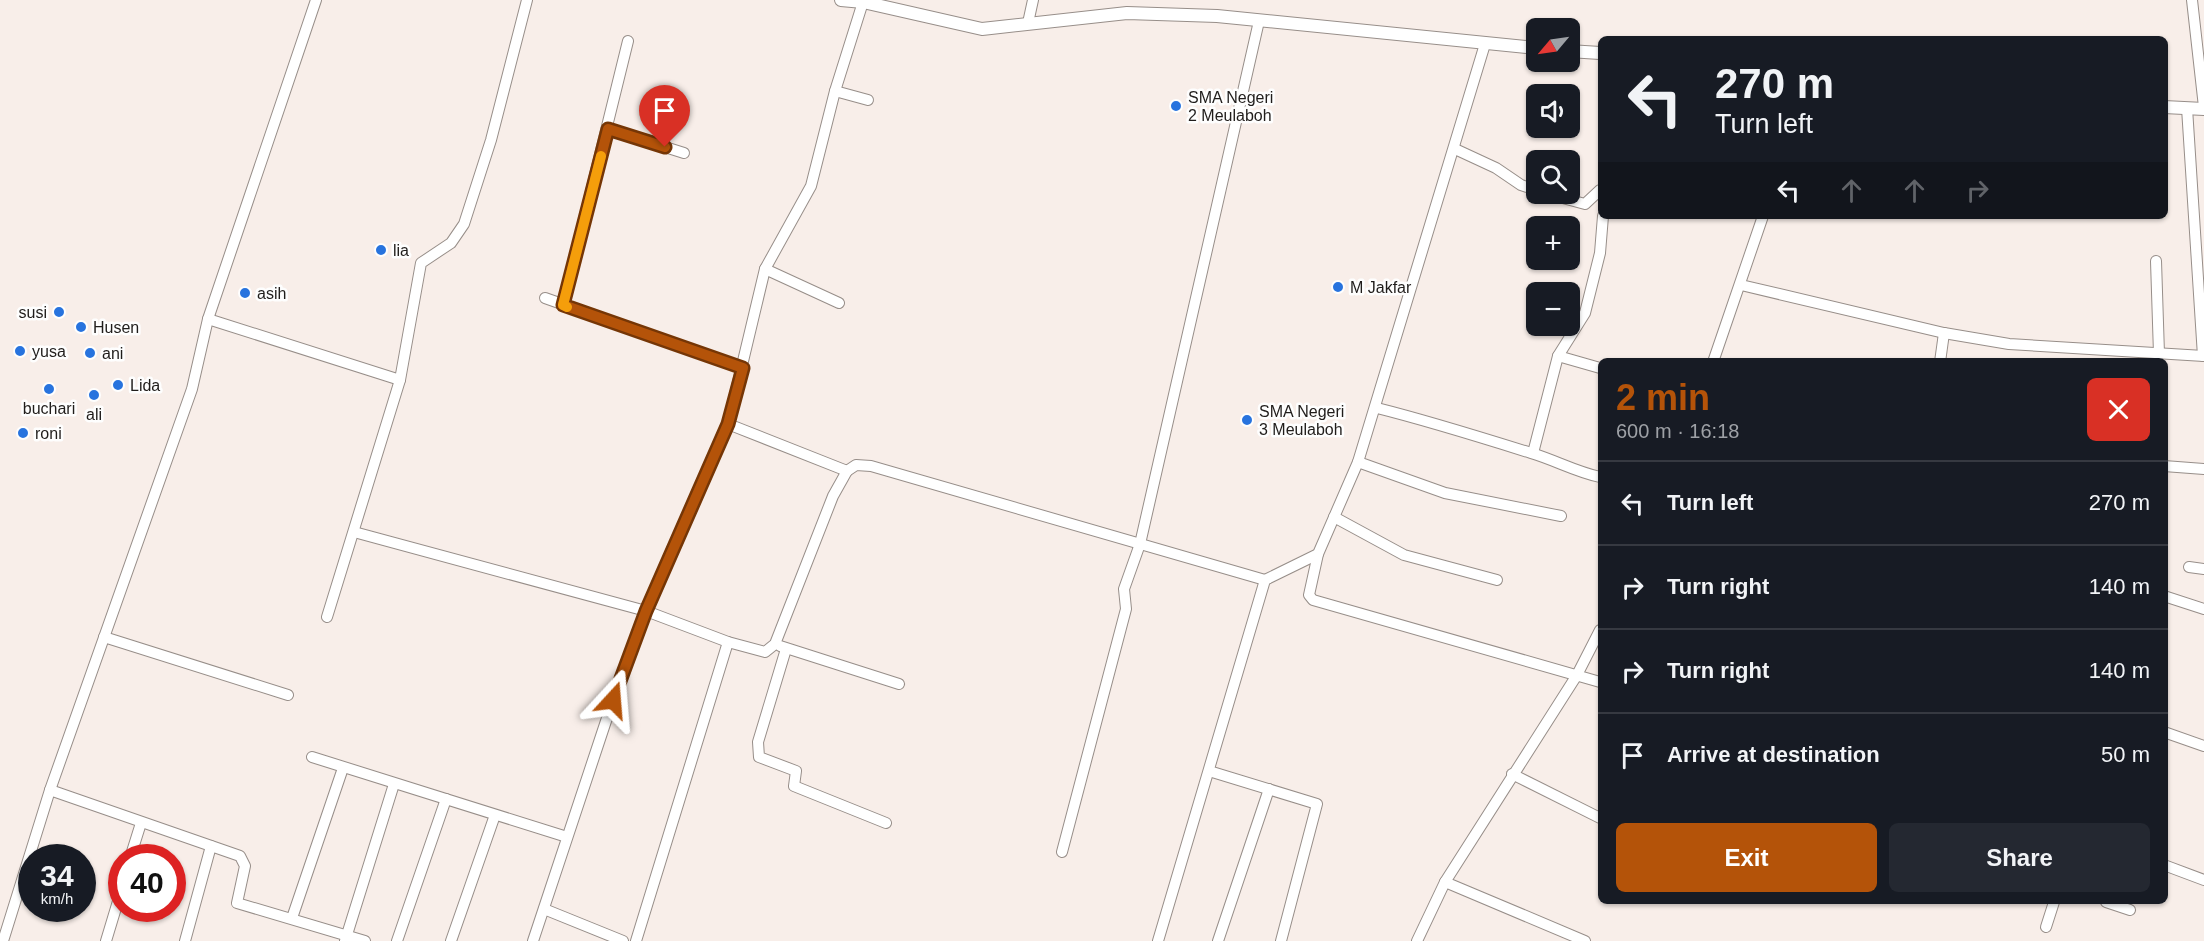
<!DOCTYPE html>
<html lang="en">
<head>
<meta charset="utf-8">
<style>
  body { margin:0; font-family:Arial,sans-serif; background:#242831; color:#f1f3f6; height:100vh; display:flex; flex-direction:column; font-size:22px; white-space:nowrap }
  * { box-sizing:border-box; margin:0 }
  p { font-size:20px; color:#9ea1a6 }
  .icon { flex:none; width:33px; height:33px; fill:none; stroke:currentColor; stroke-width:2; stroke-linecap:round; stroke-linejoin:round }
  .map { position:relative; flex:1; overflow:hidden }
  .side { position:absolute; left:1598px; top:358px; width:570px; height:546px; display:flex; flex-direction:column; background:#171b24; border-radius:9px; box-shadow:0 2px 4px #0004 }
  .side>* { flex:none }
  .guide { position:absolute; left:1598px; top:36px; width:570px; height:183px; border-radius:9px; box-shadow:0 2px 4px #0004; background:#171b24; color:#f1f3f6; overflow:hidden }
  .needle { width:39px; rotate:241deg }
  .fabs { position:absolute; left:1526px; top:18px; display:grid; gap:12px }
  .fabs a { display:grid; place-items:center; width:54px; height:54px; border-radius:9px; background:#171b24; box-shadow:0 2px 4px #0004; font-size:30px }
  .speed { position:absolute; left:18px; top:844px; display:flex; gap:12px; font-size:30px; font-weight:700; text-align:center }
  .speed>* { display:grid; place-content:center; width:78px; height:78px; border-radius:50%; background:#171b24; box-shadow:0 2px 4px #0004; line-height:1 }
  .speed small { font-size:15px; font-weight:400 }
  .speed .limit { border:9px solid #d22; background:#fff; color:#111 }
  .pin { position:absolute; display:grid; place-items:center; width:51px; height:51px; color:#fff; margin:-62px -26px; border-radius:50% 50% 50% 0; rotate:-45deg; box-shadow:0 0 6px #0007 }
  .pin .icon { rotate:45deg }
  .me { position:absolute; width:66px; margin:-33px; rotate:19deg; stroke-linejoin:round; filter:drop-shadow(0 0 4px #0008) }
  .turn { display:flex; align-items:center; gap:21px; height:126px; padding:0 18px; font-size:27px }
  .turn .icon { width:78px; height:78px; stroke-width:2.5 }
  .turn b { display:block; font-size:42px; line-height:51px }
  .lanes { display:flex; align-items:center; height:57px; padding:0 18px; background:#0003; justify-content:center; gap:30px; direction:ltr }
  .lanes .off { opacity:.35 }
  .round { display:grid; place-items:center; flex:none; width:63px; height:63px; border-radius:9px; background:#242831 }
  .overview { display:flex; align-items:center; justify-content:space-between; height:102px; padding:0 18px }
  h1 { font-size:36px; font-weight:700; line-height:45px; color:#b45309 }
  .cta { display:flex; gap:12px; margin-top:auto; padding:12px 18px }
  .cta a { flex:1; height:69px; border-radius:9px; background:#b45309; color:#fff; font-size:24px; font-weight:700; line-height:69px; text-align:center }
  .cta a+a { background:#242831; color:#f1f3f6 }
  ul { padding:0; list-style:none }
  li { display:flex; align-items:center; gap:18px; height:84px; padding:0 18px; border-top:2px solid #363941 }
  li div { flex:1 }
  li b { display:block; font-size:22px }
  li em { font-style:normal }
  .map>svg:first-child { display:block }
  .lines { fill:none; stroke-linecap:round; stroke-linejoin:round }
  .minor-casing { stroke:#978e89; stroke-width:12 }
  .major-casing { stroke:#978e89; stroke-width:14 }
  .minor { stroke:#fff; stroke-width:10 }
  .major { stroke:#fff; stroke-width:12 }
  .route-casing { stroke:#753606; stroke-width:15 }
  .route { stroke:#b45309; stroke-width:10 }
  .slow { stroke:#f59e0b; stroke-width:10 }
  .poi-dot { fill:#2773de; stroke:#fefefe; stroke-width:2 }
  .labels { text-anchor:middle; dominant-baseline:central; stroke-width:5; stroke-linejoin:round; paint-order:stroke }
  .poi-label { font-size:16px; fill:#201d1b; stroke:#fefefe; text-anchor:start }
</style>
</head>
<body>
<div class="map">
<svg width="2204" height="941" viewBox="0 0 2204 941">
  <rect width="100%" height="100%" fill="#f8eee9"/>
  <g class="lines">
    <g class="minor-casing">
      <g id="minor">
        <polyline points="2192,0 2204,107"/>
        <polyline points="1028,23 1033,0"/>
        <polyline points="835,91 868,100"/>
        <polyline points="2187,108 2203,356"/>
        <polyline points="608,129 684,153"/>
        <polyline points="1455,149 1496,168 1521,185 1536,190"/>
        <polyline points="1548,194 1585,204 1600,190"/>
        <polyline points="2156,261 2159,354"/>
        <polyline points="765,269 839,303"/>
        <polyline points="1741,285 1944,333 2009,344 2204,356"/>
        <polyline points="545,298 743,368"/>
        <polyline points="563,305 628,41"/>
        <polyline points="208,319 400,380"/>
        <polyline points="1558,356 1600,368"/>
        <polyline points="1713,362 1763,216"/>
        <polyline points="1940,362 1944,333"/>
        <path d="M1377 408C1429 421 1480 437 1531 453 1555 460 1576 472 1600 477"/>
        <polyline points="728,424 847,471 856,465 871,466 1265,580"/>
        <polyline points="1533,453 1558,356 1585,313 1600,253 1603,216"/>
        <polyline points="1358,462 1445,493 1561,516"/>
        <polyline points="2164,466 2204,469"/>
        <polyline points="1334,517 1404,555 1497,580"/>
        <polyline points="354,532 646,611 728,642 765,652 775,644 833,496 847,471"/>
        <polyline points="1318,554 1309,595 1313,600 1600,682"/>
        <polyline points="2189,567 2204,569"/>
        <polyline points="2164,596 2204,609"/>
        <polyline points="327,617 400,380 421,263 451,243 464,224 491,140 527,0"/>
        <polyline points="104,637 288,695"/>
        <polyline points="780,646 899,684"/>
        <polyline points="786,649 758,742 759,757 796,771 794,786 886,823"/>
        <polyline points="2164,732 2204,746"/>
        <polyline points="312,757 567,837"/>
        <polyline points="1209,771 1317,804 1281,941"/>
        <polyline points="1512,774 1600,818"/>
        <polyline points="50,790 240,856 245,866 237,903 365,941"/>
        <polyline points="1062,852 1126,609 1124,589 1140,544 1259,21"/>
        <polyline points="130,858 141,823"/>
        <polyline points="2164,865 2204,880"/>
        <polyline points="1445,882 1585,941"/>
        <polyline points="2106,902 2130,910"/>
        <polyline points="544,909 623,941"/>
        <polyline points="292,918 343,768"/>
        <polyline points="2046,927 2054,902"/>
        <polyline points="3,941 50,790 192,389 208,319 316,0"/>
        <polyline points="106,941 122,888"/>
        <polyline points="185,941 211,846"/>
        <polyline points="345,941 394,784"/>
        <polyline points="397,941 446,799"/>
        <polyline points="451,941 495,815"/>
        <polyline points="533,941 606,721 646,611 728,424 765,269 811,186 835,91 863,2"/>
        <polyline points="636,941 728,642"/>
        <polyline points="1158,941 1265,580 1318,554 1358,462 1485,44"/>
        <polyline points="1218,941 1269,789"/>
        <polyline points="1417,941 1445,882 1577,675 1600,630"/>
      </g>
    </g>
    <g class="major-casing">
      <g id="major">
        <polyline points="841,0 863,2 982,29 1127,13 1217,16 1536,48"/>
        <polyline points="1569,51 1600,53"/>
        <polyline points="2164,107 2204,109"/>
      </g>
    </g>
    <use href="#minor" class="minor"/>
    <use href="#major" class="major"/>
  </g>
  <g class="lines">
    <g class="route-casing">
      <polyline id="route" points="613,700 646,611 728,424 743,368 563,305 608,129 665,147"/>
    </g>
    <use href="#route" class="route"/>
    <polyline class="slow" points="567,307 563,305 601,156"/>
  </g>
  <g class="poi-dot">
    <circle cx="1176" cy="106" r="6"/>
    <circle cx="381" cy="250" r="6"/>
    <circle cx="1338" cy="287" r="6"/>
    <circle cx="245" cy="293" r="6"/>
    <circle cx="59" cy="312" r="6"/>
    <circle cx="81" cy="327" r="6"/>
    <circle cx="20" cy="351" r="6"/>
    <circle cx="90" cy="353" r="6"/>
    <circle cx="118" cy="385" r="6"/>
    <circle cx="49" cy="389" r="6"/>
    <circle cx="94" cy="395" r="6"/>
    <circle cx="1247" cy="420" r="6"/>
    <circle cx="23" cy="433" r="6"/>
  </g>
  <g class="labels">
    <g class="poi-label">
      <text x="1188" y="97">SMA Negeri<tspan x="1188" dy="18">2 Meulaboh</tspan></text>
      <text x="393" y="250">lia</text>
      <text x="1350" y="287">M Jakfar</text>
      <text x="257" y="293">asih</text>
      <text x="47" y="312" text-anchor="end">susi</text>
      <text x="93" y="327">Husen</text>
      <text x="32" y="351">yusa</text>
      <text x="102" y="353">ani</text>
      <text x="130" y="385">Lida</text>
      <text x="49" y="408" text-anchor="middle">buchari</text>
      <text x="1259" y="411">SMA Negeri<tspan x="1259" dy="18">3 Meulaboh</tspan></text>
      <text x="94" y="414" text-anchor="middle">ali</text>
      <text x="35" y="433">roni</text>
    </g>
  </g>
</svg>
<div class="fabs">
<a><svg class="needle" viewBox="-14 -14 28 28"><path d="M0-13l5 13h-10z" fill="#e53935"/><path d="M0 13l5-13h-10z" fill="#9ea1a6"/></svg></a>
<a><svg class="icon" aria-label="sound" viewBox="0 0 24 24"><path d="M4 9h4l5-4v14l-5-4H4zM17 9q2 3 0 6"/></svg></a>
<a><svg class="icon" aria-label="search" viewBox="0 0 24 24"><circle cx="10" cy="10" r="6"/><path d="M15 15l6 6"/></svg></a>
<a>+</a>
<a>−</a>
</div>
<div class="speed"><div>34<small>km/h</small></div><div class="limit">40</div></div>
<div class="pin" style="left:665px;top:147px;background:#d93025"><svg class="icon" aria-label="arrive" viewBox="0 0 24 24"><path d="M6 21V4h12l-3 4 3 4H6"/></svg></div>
<svg class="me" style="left:613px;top:700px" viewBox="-20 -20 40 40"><path d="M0-17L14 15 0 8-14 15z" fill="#b45309" stroke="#fff" stroke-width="4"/></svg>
<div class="guide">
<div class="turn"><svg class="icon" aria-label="left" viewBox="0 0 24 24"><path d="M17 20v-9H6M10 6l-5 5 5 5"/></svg><div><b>270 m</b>Turn left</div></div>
<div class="lanes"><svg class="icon" aria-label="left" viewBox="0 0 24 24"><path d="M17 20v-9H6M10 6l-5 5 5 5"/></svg><svg class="icon off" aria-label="ahead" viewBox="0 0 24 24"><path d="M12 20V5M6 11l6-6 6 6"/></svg><svg class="icon off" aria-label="ahead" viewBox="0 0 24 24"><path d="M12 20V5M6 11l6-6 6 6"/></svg><svg class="icon off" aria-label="right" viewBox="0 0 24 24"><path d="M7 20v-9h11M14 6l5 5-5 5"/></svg></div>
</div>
<section class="side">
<div class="overview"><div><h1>2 min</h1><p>600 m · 16:18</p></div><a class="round" style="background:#d93025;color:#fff"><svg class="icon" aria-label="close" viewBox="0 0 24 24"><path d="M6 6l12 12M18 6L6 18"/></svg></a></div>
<ul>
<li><svg class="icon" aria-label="left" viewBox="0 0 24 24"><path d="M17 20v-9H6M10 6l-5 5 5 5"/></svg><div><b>Turn left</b></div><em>270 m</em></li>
<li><svg class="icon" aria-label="right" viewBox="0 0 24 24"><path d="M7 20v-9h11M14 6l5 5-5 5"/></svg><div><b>Turn right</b></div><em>140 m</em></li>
<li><svg class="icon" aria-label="right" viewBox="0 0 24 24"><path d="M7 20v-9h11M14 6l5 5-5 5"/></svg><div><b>Turn right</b></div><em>140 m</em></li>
<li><svg class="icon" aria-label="arrive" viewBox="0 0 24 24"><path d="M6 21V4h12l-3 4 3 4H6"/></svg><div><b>Arrive at destination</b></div><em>50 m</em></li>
</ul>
<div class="cta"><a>Exit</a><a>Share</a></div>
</section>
</div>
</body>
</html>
